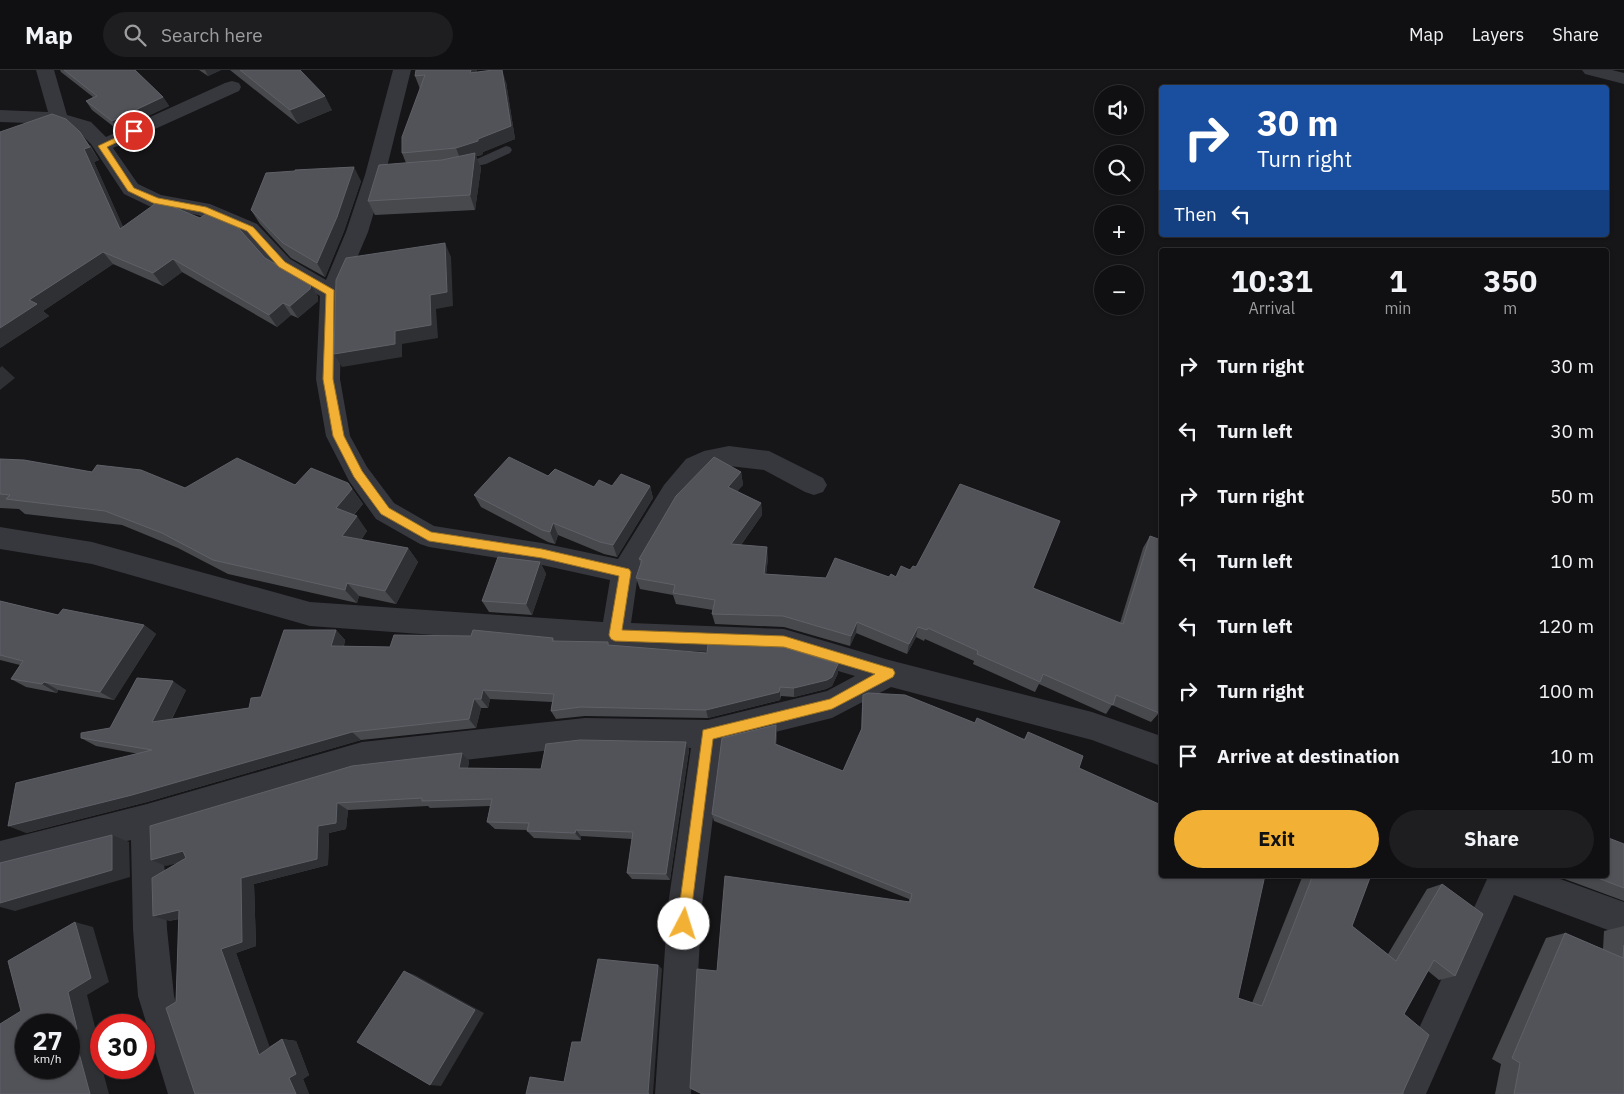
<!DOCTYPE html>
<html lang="en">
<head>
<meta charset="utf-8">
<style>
  body { margin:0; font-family:"IBM Plex Sans",sans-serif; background:#1e1e20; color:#f1f3f6; height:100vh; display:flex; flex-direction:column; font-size:19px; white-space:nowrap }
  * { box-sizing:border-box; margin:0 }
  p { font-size:16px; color:#9c9d9f }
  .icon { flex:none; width:28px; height:28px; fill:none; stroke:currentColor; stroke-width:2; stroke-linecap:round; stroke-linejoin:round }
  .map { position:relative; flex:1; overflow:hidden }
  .panel { position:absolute; left:1159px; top:178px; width:450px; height:630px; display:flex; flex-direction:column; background:#101012; border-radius:5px; box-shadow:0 1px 4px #0004,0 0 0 1px #303032 }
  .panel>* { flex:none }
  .banner { position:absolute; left:1159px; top:15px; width:450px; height:152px; border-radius:5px; box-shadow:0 1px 4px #0004,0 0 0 1px #303032; background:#1a4fa0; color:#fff; overflow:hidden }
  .tools { position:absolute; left:1094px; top:15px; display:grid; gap:10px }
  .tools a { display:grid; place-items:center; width:50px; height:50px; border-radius:50%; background:#101012; box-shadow:0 1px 4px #0004,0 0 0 1px #303032; font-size:25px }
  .speed { position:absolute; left:15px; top:944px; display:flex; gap:10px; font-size:25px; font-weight:700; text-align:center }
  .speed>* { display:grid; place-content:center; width:65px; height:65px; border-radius:50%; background:#101012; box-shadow:0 1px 4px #0004,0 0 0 1px #303032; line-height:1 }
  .speed small { font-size:12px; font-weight:400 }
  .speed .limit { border:8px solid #d22; background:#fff; color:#111 }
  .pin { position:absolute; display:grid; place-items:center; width:42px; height:42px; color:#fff; margin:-21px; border:2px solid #fff; border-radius:50%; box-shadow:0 1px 5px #0007 }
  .me { position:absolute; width:55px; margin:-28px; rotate:5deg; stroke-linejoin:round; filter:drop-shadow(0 0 4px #0008) }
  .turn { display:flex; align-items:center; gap:18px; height:105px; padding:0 15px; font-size:22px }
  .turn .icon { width:65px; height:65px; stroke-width:2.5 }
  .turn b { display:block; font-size:35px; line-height:42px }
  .then { display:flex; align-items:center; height:48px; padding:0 15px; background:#0003; gap:10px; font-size:19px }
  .eta { display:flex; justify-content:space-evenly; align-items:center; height:85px; text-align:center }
  .eta b { font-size:30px; font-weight:800; line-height:35px }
  .button { display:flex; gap:10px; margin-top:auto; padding:10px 15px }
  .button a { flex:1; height:58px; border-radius:30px; background:#f2b134; color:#111; font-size:20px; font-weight:800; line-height:58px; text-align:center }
  .button a+a { background:#1e1e20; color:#f1f3f6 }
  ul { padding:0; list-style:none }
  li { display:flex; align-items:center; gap:15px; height:65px; padding:0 15px }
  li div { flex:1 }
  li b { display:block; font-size:19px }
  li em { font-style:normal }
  header { display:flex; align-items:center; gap:30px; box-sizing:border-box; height:70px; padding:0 25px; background:#101012; border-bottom:1px solid #303032 }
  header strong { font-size:24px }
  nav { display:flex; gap:28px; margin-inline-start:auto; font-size:18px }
  .search { width:350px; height:45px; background:#1e1e20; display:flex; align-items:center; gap:12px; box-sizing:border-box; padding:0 18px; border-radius:28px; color:#9c9d9f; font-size:19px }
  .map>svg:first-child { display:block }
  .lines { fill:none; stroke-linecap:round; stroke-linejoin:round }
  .lane { fill:#37383d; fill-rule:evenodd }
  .street { fill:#37383d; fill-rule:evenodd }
  .wall { fill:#47494d }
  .shaded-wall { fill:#2f3033 }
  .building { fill:#525359; stroke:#5f6168; fill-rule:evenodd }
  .route { fill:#f2b134; stroke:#9d7322 }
</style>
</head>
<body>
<header>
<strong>Map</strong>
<div class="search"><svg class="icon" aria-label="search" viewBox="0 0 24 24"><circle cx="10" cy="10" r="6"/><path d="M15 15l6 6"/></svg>Search here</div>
<nav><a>Map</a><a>Layers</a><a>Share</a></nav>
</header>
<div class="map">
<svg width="1624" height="1024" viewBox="0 0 1624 1024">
  <rect width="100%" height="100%" fill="#161618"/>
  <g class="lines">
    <polygon class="lane" points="506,76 510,77 512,80 510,83 486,94 455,101 449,97 451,94 477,89"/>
    <g class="street">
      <polygon points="36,0 54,0 67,45 91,52 106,67 225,13 232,11 239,13 241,17 239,21 113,78 138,114 161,125 210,134 257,154 290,189 326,210 346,162 365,105 393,0 411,0 385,105 368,162 342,223 340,309 350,366 367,397 394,433 434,456 542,473 618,489 664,415 686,389 704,381 729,376 769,381 823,408 827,415 823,422 814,425 805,422 764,400 729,396 716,397 704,403 682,429 638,504 631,553 784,559 889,590 1092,642 1161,666 1161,696 1092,670 891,617 832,648 722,675 702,835 691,1024 655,1024 668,835 691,678 585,676 362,702 163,761 167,859 174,926 204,1024 168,1024 138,926 133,859 131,770 0,803 0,771 147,734 362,672 585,648 708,650 827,621 855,606 784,585 615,578 310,556 92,494 0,479 0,457 92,472 310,532 603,552 610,510 542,495 429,477 420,474 376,449 349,411 326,366 316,309 320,226 274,199 243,164 198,145 149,136 124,124 91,74 77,60 57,54 0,52 0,40 48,42"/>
      <polygon points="1582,0 1612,0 1624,3 1624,14 1585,4"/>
      <polygon points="1488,805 1549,805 1624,832 1624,866 1514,825 1426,1024 1389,1024 1488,807"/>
    </g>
  </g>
  <g class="wall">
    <polygon points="60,0 135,0 163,27 169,36 118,60 92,40 86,31 93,27 61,2"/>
    <polygon points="199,0 221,0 208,6"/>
    <polygon points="230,0 300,0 332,40 298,54"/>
    <polygon points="416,0 477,0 476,2 506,12 515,69 483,82 482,85 476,86 481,98 475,140 375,145 368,131 406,93 402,83 420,19 415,6"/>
    <polygon points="90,75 99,90 94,92 123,157 265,188 311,215 318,227 318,231 298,248 291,245 277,257 182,202 163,216 113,194 43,241 49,246 0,278"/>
    <polygon points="361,111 344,161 325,207 291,188 260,154 251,140"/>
    <polygon points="0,389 185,418 348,413 363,434 354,445 367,461 361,470 408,478 418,492 396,534 359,526 357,533 228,504 178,478 122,455 25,444 19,439 0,438"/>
    <polygon points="741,402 743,415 737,421 761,433 762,445 741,475 768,488 766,504 826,508 889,507 896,507 916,497 1033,518 1120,553 1143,478 1150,466 1159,643 1151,652 1112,635 1106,644 1039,614 1035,622 973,594 974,591 925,569 924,571 916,567 907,584 856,563 850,576 784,557 715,554 712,544 713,540 676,534 673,525 640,519 636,508 641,495 639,489"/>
    <polygon points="548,406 594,417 650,416 653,428 617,487 604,484 558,465 555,474 548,472 481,437 474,425"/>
    <polygon points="540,492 546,504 532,545 489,542 482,531"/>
    <polygon points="0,531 58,545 144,555 156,564 114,630 58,620 57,623 26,617 11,609 20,595 0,590"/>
    <polygon points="336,560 345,570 344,576 390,577 553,568 555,571 609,575 838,603 832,616 826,619 794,627 781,626 780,630 708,648 585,646 556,649 551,641 552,632 490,629 488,638 481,638 476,658 361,670 147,732 26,763 139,684 96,676 81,668 110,658 186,620 172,649 249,638"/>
    <polygon points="863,625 975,653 1024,669 1028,662 1079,698 1238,928 1252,933 1303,805 1371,805 1352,856 1388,884 1427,819 1442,814 1455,906 1439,910 1428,901 1404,944 1429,965 717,901 909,832 909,829 714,751 712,744 776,655 777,663 776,674 843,701 861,661 862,634"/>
    <polygon points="686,672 689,680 670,810 632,809 627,803 632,769 581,766 581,770 534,768 527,761 528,760 495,759 487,752 490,736 430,738 428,736 348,740 346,759 329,763 328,795 254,814 256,876 236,883 269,977 282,969 296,971 309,1005 303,1009 309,1024 195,1024 176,932 179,849 169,851 180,792 166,796 462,683 469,691 468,698 541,699"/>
    <polygon points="1624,774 1624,831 1554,805 1606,805"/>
    <polygon points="1624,856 1624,1024 1495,1024 1501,994 1492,989 1546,868 1565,863 1603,879 1604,861"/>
  </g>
  <g class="shaded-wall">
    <polygon points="205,0 221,0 208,6"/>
    <polygon points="471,0 477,0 475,17 470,3"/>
    <polygon points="502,0 506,12 515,69 483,82 482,85 476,86 481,98 475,140 470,125 461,91 456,78 478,69"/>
    <polygon points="325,26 332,40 298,54 290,40"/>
    <polygon points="163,27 169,36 118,60 112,51"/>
    <polygon points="80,62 99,90 94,92 130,172 120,159 84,79"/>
    <polygon points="354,97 361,111 344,161 325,207 317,193"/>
    <polygon points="445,173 451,187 453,236 436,239 438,268 402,274 402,287 342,297 334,284 395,261 430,225"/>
    <polygon points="103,182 113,194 43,241 49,246 0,278 0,258 29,230"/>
    <polygon points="173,189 182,202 163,216 153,203"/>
    <polygon points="311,215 318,227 318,231 298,248 290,236"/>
    <polygon points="283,233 291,245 277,257 269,245"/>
    <polygon points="2,296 15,308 0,320 0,298"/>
    <polygon points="741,402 743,415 730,430 728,417"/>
    <polygon points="650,416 653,428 617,487 613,475"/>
    <polygon points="352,419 363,434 347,452 336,438"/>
    <polygon points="761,433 762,445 733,486 731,474"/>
    <polygon points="357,446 367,461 353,480 342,466"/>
    <polygon points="553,453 558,465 555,474 550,462"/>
    <polygon points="767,477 768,488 765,515 764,504"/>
    <polygon points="408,478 418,492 396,534 385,521"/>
    <polygon points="540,492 546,504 532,545 526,534"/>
    <polygon points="347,513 359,526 357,533 345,520"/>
    <polygon points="857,552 856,563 850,576 851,566"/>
    <polygon points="144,555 156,564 114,630 100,622"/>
    <polygon points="918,557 916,567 907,584 909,574"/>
    <polygon points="336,560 345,570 341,585 331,576"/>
    <polygon points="838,594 838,603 832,616 826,619 794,627 794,618"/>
    <polygon points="173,611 186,620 166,660 152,652"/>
    <polygon points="44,612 58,620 57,623 42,614"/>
    <polygon points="780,617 780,630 708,648 706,640"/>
    <polygon points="483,620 490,629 488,638 481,629"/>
    <polygon points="474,629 481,638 476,658 469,649"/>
    <polygon points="776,655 777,663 776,682 775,674"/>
    <polygon points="352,662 361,670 147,732 26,763 8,756"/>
    <polygon points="686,672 689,680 670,810 666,804"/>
    <polygon points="462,683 469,691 466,706 459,698"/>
    <polygon points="337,733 348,740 346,759 329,763 328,795 254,814 256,876 236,883 273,986 259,985 221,879 241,808 318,756"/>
    <polygon points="576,760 581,766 581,770 575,763"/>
    <polygon points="112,765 129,772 130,807 15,841 0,837 0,833"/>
    <polygon points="183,781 197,787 166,796 151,790"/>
    <polygon points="179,840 194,845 169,851 153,846"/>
    <polygon points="75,852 93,857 109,912 87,925 96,961 93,964 101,995 101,998 102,998 109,1024 90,1024 73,961 68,922"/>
    <polygon points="658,895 662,899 653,1024 649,1024 648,1023"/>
    <polygon points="404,901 415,905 484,943 441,1016 430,1015"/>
    <polygon points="282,969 296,971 309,1005 303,1009 309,1024 296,1024 289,1008"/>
  </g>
  <g class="building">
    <polygon points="64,0 135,0 163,27 112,51 86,31 97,26"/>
    <polygon points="240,0 300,0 325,26 290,40"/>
    <polygon points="416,0 471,0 470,3 493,0 502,0 511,56 478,69 478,71 456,78 402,83 402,67 425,5 415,6"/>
    <polygon points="52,44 66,49 80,62 90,77 84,79 120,159 159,131 200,148 209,142 234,153 265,188 311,215 310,219 290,236 283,233 269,245 173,189 153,203 103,182 29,230 37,234 0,258 0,62"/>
    <polygon points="475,83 470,125 368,131 379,95 442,90"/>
    <polygon points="354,97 337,147 317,193 283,173 251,140 266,103 295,101 295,100"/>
    <polygon points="445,173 447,222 430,225 431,255 395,261 395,274 334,284 336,210 346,188"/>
    <polygon points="509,387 548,406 555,399 594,417 599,410 612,416 621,404 650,416 613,475 600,472 553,453 550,462 542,460 474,425"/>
    <polygon points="714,387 741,402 728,417 761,433 731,474 767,477 764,504 826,508 835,488 889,507 891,504 896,507 901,496 910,500 913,496 916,497 960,414 1060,451 1033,518 1123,554 1150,466 1161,470 1161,635 1159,643 1116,625 1113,635 1043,604 1040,612 977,584 978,581 928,558 927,560 918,557 909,574 857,552 851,566 783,546 712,544 715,530 673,523 675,515 636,508 642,490 639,489 676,426"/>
    <polygon points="237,388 295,415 311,398 348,413 352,419 336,438 357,446 342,466 408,478 385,521 347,513 345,520 213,490 162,463 105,441 6,429 10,425 0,424 0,389 24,390 92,402 97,395 141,400 185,418"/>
    <polygon points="498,487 540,492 526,534 482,531"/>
    <polygon points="0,531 58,545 63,539 144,555 100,622 44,612 42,614 11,609 23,591 0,585"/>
    <polygon points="284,560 336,560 331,576 390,577 394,565 471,566 473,560 553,568 552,571 608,572 608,575 707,583 708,574 783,577 838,594 832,607 827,610 794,618 780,617 779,622 706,640 580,637 551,641 554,624 483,620 481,629 474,629 469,649 352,662 132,725 8,756 16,713 152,680 81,668 81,663 110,658 137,608 173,611 152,652 249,638 251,628 261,627"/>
    <polygon points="868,623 905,625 975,653 977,648 1025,670 1028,662 1083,686 1079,698 1161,735 1161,805 1265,805 1238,928 1262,936 1313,805 1371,805 1352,856 1396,891 1442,814 1483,844 1455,906 1434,890 1404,944 1429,965 1403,1022 1403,1024 702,1024 690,1018 697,899 717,901 725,806 910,832 912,824 712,744 722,668 776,655 775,674 843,701 862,658 863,625"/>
    <polygon points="580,670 686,672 666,804 627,803 633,762 576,760 575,763 527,761 529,753 487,752 492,729 422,731 422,728 337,733 336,753 318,756 317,789 241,808 242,872 221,879 259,985 282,969 296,1004 289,1008 296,1024 195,1024 166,938 176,932 179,840 153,846 152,808 186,788 183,781 151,790 150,756 352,696 462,683 459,698 541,699 546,674"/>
    <polygon points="112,765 112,800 0,833 0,793"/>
    <polygon points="1606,767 1624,774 1624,818 1590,805 1606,805"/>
    <path d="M75 852 91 908 68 922 77 959 73 961 90 1024H0V954L21 941 8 891ZM26 955H69V998H26Z"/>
    <polygon points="1565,863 1623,888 1624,875 1624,1024 1514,1024 1520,993 1512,988"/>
    <polygon points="598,889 658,895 648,1023 649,1024 526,1024 530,1007 564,1012 572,972 581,972"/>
    <polygon points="404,901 475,940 430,1015 357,972"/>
  </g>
  <polygon class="route" points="134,59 138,61 137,63 107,77 134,118 158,128 206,137 253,157 285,192 334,220 333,309 344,366 362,401 389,438 431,462 542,479 629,499 631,502 622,560 784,566 893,599 895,603 893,607 832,639 713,669 689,859 684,861 679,859 677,854 703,660 830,629 875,604 784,577 615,571 611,569 609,565 619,506 542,488 429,471 381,444 354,407 333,366 323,309 326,224 279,197 247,161 201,142 153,133 128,121 98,76"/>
</svg>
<div class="tools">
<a><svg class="icon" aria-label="sound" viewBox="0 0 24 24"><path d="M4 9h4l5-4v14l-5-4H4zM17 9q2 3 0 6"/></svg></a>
<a><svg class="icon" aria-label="search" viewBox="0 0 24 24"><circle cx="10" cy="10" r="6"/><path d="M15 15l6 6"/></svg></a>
<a>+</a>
<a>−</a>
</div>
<div class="speed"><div>27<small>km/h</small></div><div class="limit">30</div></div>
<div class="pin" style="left:134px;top:61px;background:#d93025"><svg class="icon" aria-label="arrive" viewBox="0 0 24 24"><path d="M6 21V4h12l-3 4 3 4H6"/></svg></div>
<svg class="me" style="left:684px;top:854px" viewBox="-20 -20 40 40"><circle r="19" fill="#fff"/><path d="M0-13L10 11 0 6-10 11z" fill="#f2b134"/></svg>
<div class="banner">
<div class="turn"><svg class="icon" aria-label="right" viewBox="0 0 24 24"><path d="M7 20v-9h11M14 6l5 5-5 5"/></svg><div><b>30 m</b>Turn right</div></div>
<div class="then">Then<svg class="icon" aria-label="left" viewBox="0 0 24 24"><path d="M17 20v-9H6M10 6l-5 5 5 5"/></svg></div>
</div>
<section class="panel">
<div class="eta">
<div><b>10:31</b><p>Arrival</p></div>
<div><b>1</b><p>min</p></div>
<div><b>350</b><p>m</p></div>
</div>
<ul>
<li><svg class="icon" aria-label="right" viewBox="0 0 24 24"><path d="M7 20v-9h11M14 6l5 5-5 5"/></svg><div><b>Turn right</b></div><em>30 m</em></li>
<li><svg class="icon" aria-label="left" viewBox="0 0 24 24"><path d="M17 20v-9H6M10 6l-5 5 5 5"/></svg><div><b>Turn left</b></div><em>30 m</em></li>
<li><svg class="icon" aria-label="right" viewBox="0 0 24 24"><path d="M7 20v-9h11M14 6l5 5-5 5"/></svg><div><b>Turn right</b></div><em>50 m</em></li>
<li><svg class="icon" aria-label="left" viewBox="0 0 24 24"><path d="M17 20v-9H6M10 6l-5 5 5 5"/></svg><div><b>Turn left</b></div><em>10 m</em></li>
<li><svg class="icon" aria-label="left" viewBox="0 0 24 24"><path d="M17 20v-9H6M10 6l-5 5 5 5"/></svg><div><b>Turn left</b></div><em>120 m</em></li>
<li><svg class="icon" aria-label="right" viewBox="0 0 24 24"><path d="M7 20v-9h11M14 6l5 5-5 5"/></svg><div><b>Turn right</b></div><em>100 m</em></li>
<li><svg class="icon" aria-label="arrive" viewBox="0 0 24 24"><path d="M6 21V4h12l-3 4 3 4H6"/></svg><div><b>Arrive at destination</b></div><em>10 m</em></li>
</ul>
<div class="button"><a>Exit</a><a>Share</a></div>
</section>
</div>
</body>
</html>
